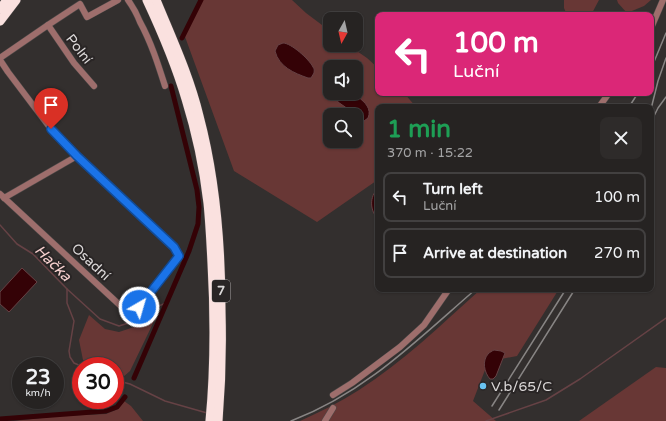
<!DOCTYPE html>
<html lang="en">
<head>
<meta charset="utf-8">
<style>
  body { margin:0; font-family:"Varela Round",sans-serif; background:#2e2b2a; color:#f1f3f6; height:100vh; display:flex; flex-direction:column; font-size:15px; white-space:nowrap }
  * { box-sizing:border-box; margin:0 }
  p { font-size:13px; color:#a4a4a5 }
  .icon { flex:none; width:22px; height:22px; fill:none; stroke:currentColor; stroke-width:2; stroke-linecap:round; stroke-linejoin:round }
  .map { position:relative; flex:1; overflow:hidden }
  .details { position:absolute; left:375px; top:104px; width:279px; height:188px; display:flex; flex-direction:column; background:#262322; border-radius:8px; box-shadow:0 1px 3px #0004,0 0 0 1px #424040 }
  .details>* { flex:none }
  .banner { position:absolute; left:375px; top:12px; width:279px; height:84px; border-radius:8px; box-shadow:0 1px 3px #0004,0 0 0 1px #424040; background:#db2777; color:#fff; overflow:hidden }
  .needle { width:26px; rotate:188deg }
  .controls { position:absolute; left:323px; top:12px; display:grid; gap:8px }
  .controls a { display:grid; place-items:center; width:40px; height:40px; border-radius:8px; background:#262322; box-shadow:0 1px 3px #0004,0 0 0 1px #424040; font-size:20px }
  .speed { position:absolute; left:12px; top:357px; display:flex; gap:8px; font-size:20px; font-weight:700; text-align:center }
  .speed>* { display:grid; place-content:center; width:52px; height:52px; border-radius:50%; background:#262322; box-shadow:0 1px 3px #0004,0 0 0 1px #424040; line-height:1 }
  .speed small { font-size:10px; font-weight:400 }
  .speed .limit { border:6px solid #d22; background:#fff; color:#111 }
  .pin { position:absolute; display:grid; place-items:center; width:34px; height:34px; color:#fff; margin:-41px -17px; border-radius:50% 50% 50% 0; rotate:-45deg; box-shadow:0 0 4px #0007 }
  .pin .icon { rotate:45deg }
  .me { position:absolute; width:44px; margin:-22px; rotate:38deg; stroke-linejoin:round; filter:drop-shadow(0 0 3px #0008) }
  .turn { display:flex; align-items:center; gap:14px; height:84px; padding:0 12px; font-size:18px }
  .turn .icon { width:52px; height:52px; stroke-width:2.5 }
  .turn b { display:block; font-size:28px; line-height:34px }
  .round { display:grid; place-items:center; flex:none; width:42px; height:42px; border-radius:8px; background:#2e2b2a }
  .head { display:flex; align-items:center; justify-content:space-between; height:68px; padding:0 12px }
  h1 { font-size:24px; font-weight:700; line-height:30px; color:#1e9e55 }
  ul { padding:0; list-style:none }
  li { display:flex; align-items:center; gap:12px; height:50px; margin:0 8px 6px; padding:0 4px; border:2px solid #424040; border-radius:8px }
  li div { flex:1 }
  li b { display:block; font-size:15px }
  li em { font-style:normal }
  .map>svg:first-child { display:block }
  .green { fill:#683735; fill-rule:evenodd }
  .water { fill:#340206; stroke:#664245 }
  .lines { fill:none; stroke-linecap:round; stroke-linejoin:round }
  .stream { stroke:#664245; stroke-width:1.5 }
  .canal { stroke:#340206; stroke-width:5 }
  .minor-casing { stroke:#4e4a49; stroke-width:7 }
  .highway-casing { stroke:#4e4a49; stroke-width:10 }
  .minor { stroke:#9e6e6c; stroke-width:6 }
  .highway { stroke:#fae1df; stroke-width:9 }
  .rail { stroke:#888584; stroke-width:1.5 }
  .route-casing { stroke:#114b97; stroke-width:10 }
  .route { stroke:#1a73e8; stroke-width:7 }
  .poi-dot { fill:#69c3f1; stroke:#292525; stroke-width:1.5 }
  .labels { text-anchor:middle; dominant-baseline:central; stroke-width:4; stroke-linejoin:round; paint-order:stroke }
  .shield { fill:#292525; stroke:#a6a2a2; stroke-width:1 }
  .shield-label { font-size:13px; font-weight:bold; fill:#dbd8d8 }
  .street-label { font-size:14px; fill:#dbd8d8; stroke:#292525 }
  .poi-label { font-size:14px; fill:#dbd8d8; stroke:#292525; text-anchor:start }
  .water-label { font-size:15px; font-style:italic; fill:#f7d1cf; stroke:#292525 }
</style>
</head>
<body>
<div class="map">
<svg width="666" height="421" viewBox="0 0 666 421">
  <rect width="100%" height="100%" fill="#332f2e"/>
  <g class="green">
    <path d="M200 0H292L306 13 330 31V45H348L367 58 378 68V93H404L416 107H378V186L374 187 376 181 317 222 234 171 184 34ZM330 67H356V93H330ZM330 115H356V141H330Z"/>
    <polygon points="564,0 599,0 591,15 567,15 564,8"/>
    <polygon points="617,0 651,0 644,6 627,13 618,3"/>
    <path d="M481 289H559L517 356 485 362V370L473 401 496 421H300C320 412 340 402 359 390 403 362 442 324 481 289Z"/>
    <polygon points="158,313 130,371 123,377 115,374 115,366 97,366 83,360 79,340 89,315 105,329 119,332 137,326"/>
    <polygon points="656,367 666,368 666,421 579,421"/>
    <polygon points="124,401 131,406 143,421 13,421 61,416 106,414 118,409"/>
  </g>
  <g class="water">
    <path d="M283 43C291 43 309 59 313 67 315 70 314 70 314 73L311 78H308C294 73 279 67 275 51L278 45Z"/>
    <path d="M336 93C341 93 348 92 353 93 354 93 357 96 358 97 365 102 372 109 368 118L364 121 356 120V115H351L348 109 338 102 335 96Z"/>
    <path d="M378 188V219C370 211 369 197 378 188Z"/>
    <polygon points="22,268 37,282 9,312 0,304 0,292"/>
    <path d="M494 350 501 351 505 353 496 376 493 379H490C484 372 482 361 488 354 490 352 492 351 494 350Z"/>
  </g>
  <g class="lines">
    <g class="stream">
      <polyline points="0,225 17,244 33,254 67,289 67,303 74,321 69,351 70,357 74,363 81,366"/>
      <polyline points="67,289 100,319 119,326 135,321 151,309 166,303"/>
      <polyline points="115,380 130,384 165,401 207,413"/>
      <polyline points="486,421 546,400 580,379 666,318"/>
    </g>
    <g class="canal">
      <polyline points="182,38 201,0"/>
      <polyline points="134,378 189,251 198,224 199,207 197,190 171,86"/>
      <polyline points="0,419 106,411 117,407 125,397"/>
    </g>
    <g class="minor-casing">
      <g id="minor">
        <path d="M128 0C133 7 137 14 140 22 151 42 158 64 165 86"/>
        <polyline points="48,25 74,63 94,86"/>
        <polyline points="651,28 663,0"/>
        <polyline points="0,58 48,25 80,4 87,17 118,0"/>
        <path d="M0 60 8 72 51 129 77 156 174 247 179 256 139 307C134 311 130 312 124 309L0 194"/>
        <polyline points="599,107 609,93"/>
        <polyline points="4,198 77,156"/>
        <polyline points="333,395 352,383 400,347 424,325 449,289"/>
        <polyline points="325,421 333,408"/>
      </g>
    </g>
    <g class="highway-casing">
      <g id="highway">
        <path d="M147 0C162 32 176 65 186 99 196 131 204 169 208 203 210 223 211 243 212 263 215 316 215 369 210 421"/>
        <path d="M156 0C172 39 189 75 199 116 216 180 221 246 221 312 222 348 221 385 218 421"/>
        <polyline points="0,9 7,0"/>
        <polyline points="0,21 16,0"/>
      </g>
    </g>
    <use href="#minor" class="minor"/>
    <use href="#highway" class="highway"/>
    <g class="rail">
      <polyline points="651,69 666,33"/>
      <polyline points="629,107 638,93"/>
      <polyline points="651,109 658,81 666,58"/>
      <polyline points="651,122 658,108 666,97"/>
      <polyline points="492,406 566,289"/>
      <polyline points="499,410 575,289"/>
      <path d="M291 421C365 393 417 340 476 289"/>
    </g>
  </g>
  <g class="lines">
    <g class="route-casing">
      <polyline id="route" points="51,129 77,156 174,247 179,256 139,307"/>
    </g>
    <use href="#route" class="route"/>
  </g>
  <circle class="poi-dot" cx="483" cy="386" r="4"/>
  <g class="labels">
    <rect class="shield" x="212" y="280" width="18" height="22" rx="3"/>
    <g class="shield-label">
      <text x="221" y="291">7</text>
    </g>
    <g class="street-label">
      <text transform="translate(79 49) rotate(52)">Polní</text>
      <text transform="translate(91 262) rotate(43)">Osadní</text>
    </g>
    <g class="poi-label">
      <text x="491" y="386">V.b/65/C</text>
    </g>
    <g class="water-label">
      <text transform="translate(53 263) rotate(45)">Hačka</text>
    </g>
  </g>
</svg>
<div class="controls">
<a><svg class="needle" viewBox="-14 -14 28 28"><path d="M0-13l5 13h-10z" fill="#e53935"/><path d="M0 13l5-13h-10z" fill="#a4a4a5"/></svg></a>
<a><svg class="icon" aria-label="sound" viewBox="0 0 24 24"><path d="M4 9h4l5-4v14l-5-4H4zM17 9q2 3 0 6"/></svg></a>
<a><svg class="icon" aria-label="search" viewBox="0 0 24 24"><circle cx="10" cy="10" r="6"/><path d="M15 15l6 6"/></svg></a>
</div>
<div class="speed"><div>23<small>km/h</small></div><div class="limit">30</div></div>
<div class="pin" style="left:51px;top:129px;background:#d93025"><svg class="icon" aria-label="arrive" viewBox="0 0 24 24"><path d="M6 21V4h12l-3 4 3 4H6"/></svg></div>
<svg class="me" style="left:139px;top:307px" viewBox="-20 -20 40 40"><circle r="17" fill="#1a73e8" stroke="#fff" stroke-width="3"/><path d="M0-11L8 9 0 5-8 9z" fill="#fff"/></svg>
<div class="banner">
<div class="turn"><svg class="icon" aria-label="left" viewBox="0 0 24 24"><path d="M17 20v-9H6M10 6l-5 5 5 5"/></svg><div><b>100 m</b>Luční</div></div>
</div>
<section class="details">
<div class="head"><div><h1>1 min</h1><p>370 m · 15:22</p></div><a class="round"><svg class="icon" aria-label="close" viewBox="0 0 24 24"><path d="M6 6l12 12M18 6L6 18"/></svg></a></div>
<ul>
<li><svg class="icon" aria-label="left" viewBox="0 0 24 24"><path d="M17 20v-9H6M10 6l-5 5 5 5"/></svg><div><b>Turn left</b><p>Luční</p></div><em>100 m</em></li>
<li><svg class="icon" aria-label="arrive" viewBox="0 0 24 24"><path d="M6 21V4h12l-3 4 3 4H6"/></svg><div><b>Arrive at destination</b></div><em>270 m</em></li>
</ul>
</section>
</div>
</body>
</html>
